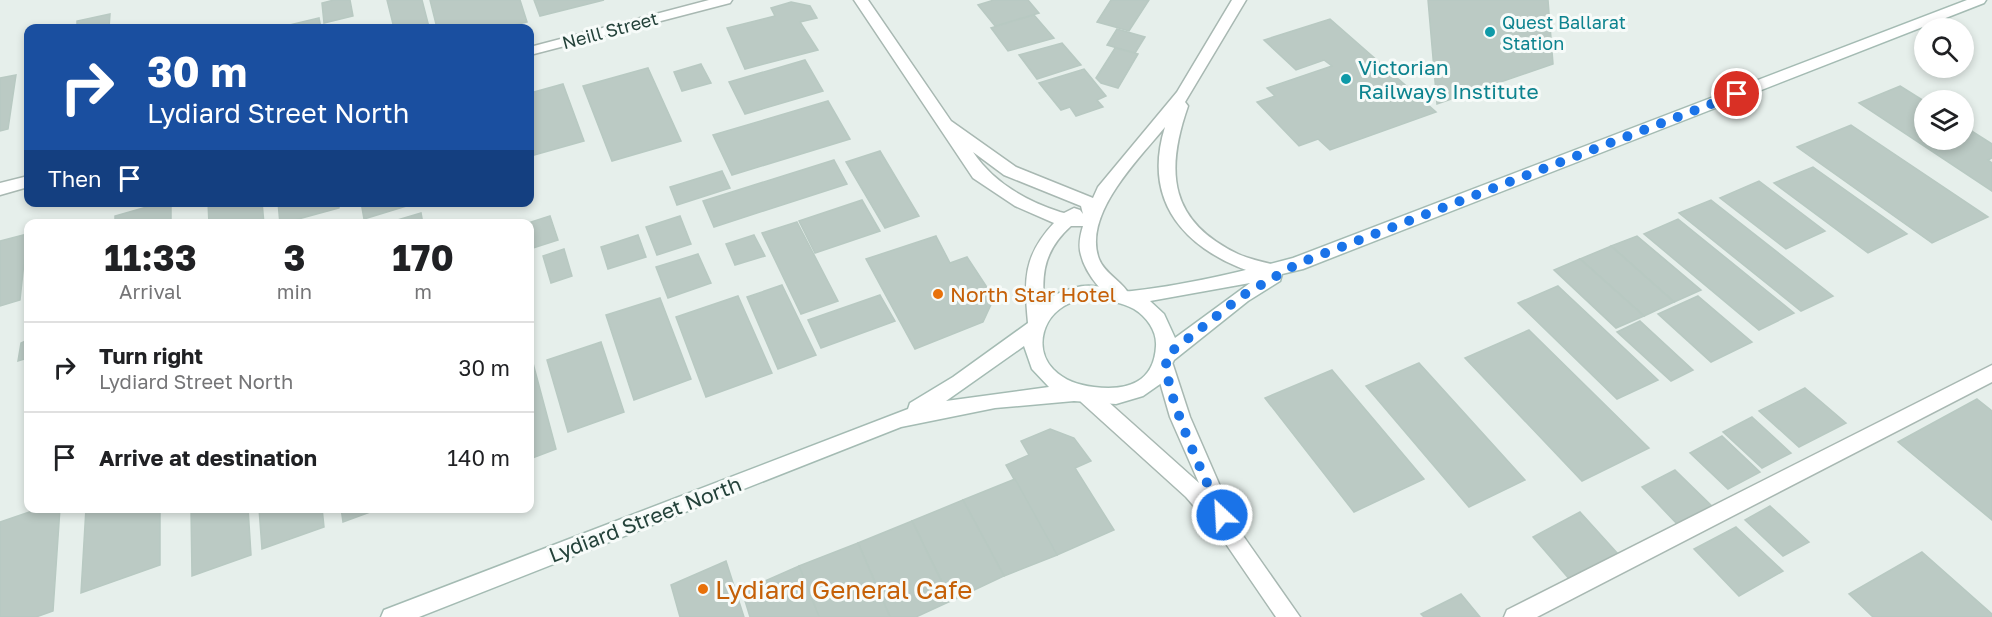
<!DOCTYPE html>
<html lang="en">
<head>
<meta charset="utf-8">
<style>
  body { margin:0; font-family:"Golos Text",sans-serif; background:#f2f2f2; color:#202124; height:100vh; display:flex; flex-direction:column; font-size:22px; white-space:nowrap }
  * { box-sizing:border-box; margin:0 }
  p { font-size:20px; color:#757577 }
  .icon { flex:none; width:33px; height:33px; fill:none; stroke:currentColor; stroke-width:2; stroke-linecap:round; stroke-linejoin:round }
  .map { position:relative; flex:1; overflow:hidden }
  .details { position:absolute; left:24px; top:219px; width:510px; height:294px; display:flex; flex-direction:column; background:#fff; border-radius:12px; box-shadow:0 3px 9px #0003 }
  .details>* { flex:none }
  .top-card { position:absolute; left:24px; top:24px; width:510px; height:183px; border-radius:12px; box-shadow:0 3px 9px #0003; background:#1a4fa0; color:#fff; overflow:hidden }
  .controls { position:absolute; left:1914px; top:18px; display:grid; gap:12px }
  .controls a { display:grid; place-items:center; width:60px; height:60px; border-radius:50%; background:#fff; box-shadow:0 3px 9px #0003; font-size:30px }
  .pin { position:absolute; display:grid; place-items:center; width:51px; height:51px; color:#fff; margin:-26px; border:3px solid #fff; border-radius:50%; box-shadow:0 2px 6px #0007 }
  .me { position:absolute; width:66px; margin:-33px; rotate:335deg; stroke-linejoin:round; filter:drop-shadow(0 0 4px #0008) }
  .turn { display:flex; align-items:center; gap:21px; height:126px; padding:0 24px; font-size:27px }
  .turn .icon { width:78px; height:78px; stroke-width:2.5 }
  .turn b { display:block; font-size:42px; line-height:51px }
  .then { display:flex; align-items:center; height:57px; padding:0 24px; background:#0003; gap:12px; font-size:22px }
  .eta { display:flex; justify-content:space-evenly; align-items:center; height:102px; text-align:center }
  .eta b { font-size:36px; font-weight:700; line-height:42px }
  ul { padding:0; list-style:none }
  li { display:flex; align-items:center; gap:18px; height:90px; padding:0 24px; border-top:2px solid #e0e0e0 }
  li div { flex:1 }
  li b { display:block; font-size:22px }
  li em { font-style:normal }
  .map>svg:first-child { display:block }
  .building { fill:#bbcac4; stroke:#b8c9c2; stroke-width:1.5 }
  .lines { fill:none; stroke-linecap:round; stroke-linejoin:round }
  .lane-casing { stroke:#a8b8b2; stroke-width:3 }
  .street-casing { stroke:#a8b8b2; stroke-width:3 }
  .secondary-casing { stroke:#a4bbb3; stroke-width:3 }
  .lane { fill:#fff; fill-rule:evenodd }
  .street { fill:#fff; fill-rule:evenodd }
  .secondary { fill:#fff; fill-rule:evenodd }
  .route { stroke:#1a73e8; stroke-width:10; stroke-dasharray:0 18 }
  .culture-dot { fill:#0f9aa8; stroke:#f7fbf9; stroke-width:2 }
  .food-dot { fill:#e8710a; stroke:#f7fbf9; stroke-width:2 }
  .labels { text-anchor:middle; dominant-baseline:central; stroke-width:6; stroke-linejoin:round; paint-order:stroke }
  .far-culture-label { font-size:18px; fill:#0d838f; stroke:#f7fbf9; text-anchor:start }
  .far-street-label { font-size:18px; fill:#24423a; stroke:#f7fbf9 }
  .culture-label { font-size:21px; fill:#0d838f; stroke:#f7fbf9; text-anchor:start }
  .food-label { font-size:21px; fill:#c56008; stroke:#f7fbf9; text-anchor:start }
  .street-label { font-size:21px; fill:#24423a; stroke:#f7fbf9 }
  .near-food-label { font-size:26px; fill:#c56008; stroke:#f7fbf9; text-anchor:start }
</style>
</head>
<body>
<div class="map">
<svg width="1992" height="617" viewBox="0 0 1992 617">
  <rect width="100%" height="100%" fill="#e6efeb"/>
  <g class="building">
    <polygon points="334,0 350,0 353,16 324,23 322,3"/>
    <polygon points="387,0 422,0 429,27 394,28"/>
    <polygon points="430,0 520,0 527,22 501,28 437,28"/>
    <polygon points="534,0 604,0 540,16"/>
    <polygon points="994,0 1028,0 1039,13 995,26 978,5"/>
    <polygon points="1111,0 1149,0 1129,31 1097,22"/>
    <polygon points="1428,0 1548,0 1553,64 1437,104"/>
    <polygon points="791,2 810,6 817,18 800,22 818,50 745,69 727,28 775,16 771,8"/>
    <polygon points="110,14 109,28 77,28 77,21"/>
    <polygon points="1034,15 1054,38 1008,51 991,28"/>
    <polygon points="319,18 321,28 285,28 285,26"/>
    <polygon points="1330,19 1436,112 1330,150 1318,139 1299,146 1257,102 1275,96 1267,88 1332,66 1324,60 1296,70 1264,40"/>
    <polygon points="1117,29 1145,37 1135,53 1107,45"/>
    <polygon points="1062,43 1081,65 1037,79 1019,55"/>
    <polygon points="1115,48 1138,54 1118,88 1101,83 1096,78"/>
    <polygon points="805,60 823,91 745,114 729,82"/>
    <polygon points="701,64 711,83 682,91 674,72"/>
    <polygon points="648,68 681,141 612,161 583,86"/>
    <polygon points="1084,69 1106,96 1097,100 1103,107 1076,116 1070,107 1061,110 1039,83"/>
    <polygon points="16,75 8,129 0,131 0,78"/>
    <polygon points="563,84 584,141 534,155 530,140 530,93"/>
    <polygon points="1900,86 1924,101 1924,140 1964,140 1964,126 1992,144 1992,158 1988,160 1992,163 1992,191 1859,103"/>
    <polygon points="828,101 850,139 732,175 713,135"/>
    <polygon points="1851,125 1988,217 1932,243 1797,147"/>
    <polygon points="880,151 919,216 885,228 846,162"/>
    <polygon points="834,160 847,184 714,227 703,201"/>
    <polygon points="1813,167 1907,234 1868,253 1774,183"/>
    <polygon points="722,171 730,188 677,205 670,187"/>
    <polygon points="1759,181 1825,231 1786,249 1720,198"/>
    <polygon points="862,200 880,231 815,253 799,221"/>
    <polygon points="1711,200 1833,296 1801,311 1679,213"/>
    <polygon points="164,202 171,202 171,224 115,224 115,216"/>
    <polygon points="208,202 262,202 264,224 209,224"/>
    <polygon points="278,202 339,202 339,208 280,224"/>
    <polygon points="361,202 410,202 410,205 364,219"/>
    <polygon points="421,213 423,224 384,224"/>
    <polygon points="550,216 558,240 530,249 530,224 525,224"/>
    <polygon points="680,216 691,244 657,255 646,227"/>
    <polygon points="1678,219 1794,313 1759,330 1644,234"/>
    <polygon points="797,222 838,301 801,314 762,233"/>
    <polygon points="27,234 20,300 0,306 0,241"/>
    <polygon points="638,235 646,257 608,269 601,247"/>
    <polygon points="754,235 765,256 735,265 726,244"/>
    <polygon points="936,236 950,263 967,257 994,298 983,322 915,349 866,259"/>
    <polygon points="1637,236 1701,290 1674,302 1611,246"/>
    <polygon points="1611,246 1674,302 1644,316 1580,259"/>
    <polygon points="564,249 572,276 551,283 543,256"/>
    <polygon points="698,254 711,283 668,298 656,267"/>
    <polygon points="1580,259 1644,316 1616,328 1554,270"/>
    <polygon points="782,285 816,355 778,369 747,297"/>
    <polygon points="1558,286 1658,380 1617,399 1518,303"/>
    <polygon points="880,295 895,321 821,348 808,320"/>
    <polygon points="738,296 772,373 706,397 676,317"/>
    <polygon points="1698,296 1752,342 1711,362 1658,314"/>
    <polygon points="660,298 691,379 634,400 606,315"/>
    <polygon points="1640,321 1693,370 1671,381 1617,332"/>
    <polygon points="1529,330 1649,448 1582,481 1465,358"/>
    <polygon points="28,340 28,358 18,361 21,343"/>
    <polygon points="601,342 624,412 568,432 547,360"/>
    <polygon points="530,352 556,449 530,459"/>
    <polygon points="1419,363 1525,480 1469,507 1366,386"/>
    <polygon points="1332,370 1424,479 1354,512 1265,398"/>
    <polygon points="1805,388 1846,423 1799,447 1759,411"/>
    <polygon points="1977,399 1992,411 1992,520 1898,442"/>
    <polygon points="1752,417 1791,453 1762,468 1723,432"/>
    <polygon points="1050,429 1074,438 1091,461 1075,468 1114,530 1057,555 1006,465 1029,455 1021,441"/>
    <polygon points="1722,436 1760,472 1728,489 1690,453"/>
    <polygon points="1675,470 1713,507 1679,526 1642,487"/>
    <polygon points="1015,479 1057,555 1004,576 963,500"/>
    <polygon points="963,500 1004,576 951,601 912,521"/>
    <polygon points="1770,506 1809,542 1783,556 1745,520"/>
    <polygon points="41,508 60,508 53,611 36,617 0,617 0,522"/>
    <polygon points="86,508 160,508 160,565 81,593"/>
    <polygon points="191,508 248,508 251,555 192,576"/>
    <polygon points="259,508 322,508 324,527 262,549"/>
    <polygon points="341,508 381,508 343,522"/>
    <polygon points="1580,512 1619,555 1571,581 1533,537"/>
    <polygon points="912,521 951,601 916,617 890,617 858,543"/>
    <polygon points="1736,527 1783,571 1739,596 1694,549"/>
    <polygon points="858,543 890,617 819,617 799,566"/>
    <polygon points="1922,552 1992,614 1992,617 1873,617 1849,594"/>
    <polygon points="726,561 744,617 680,617 671,585"/>
    <polygon points="799,566 819,617 750,617 742,591"/>
    <polygon points="1461,594 1480,617 1424,617 1421,614"/>
  </g>
  <g class="lines">
    <g class="lane-casing">
      <polygon id="lane" points="1992,365 1992,382 1537,617 1504,617 1507,610"/>
    </g>
    <g class="street-casing">
      <g id="street">
        <polygon points="709,0 732,0 730,3 530,55 530,47"/>
        <path d="M854 0H868L951 121 1016 167 1093 198 1098 187 1177 92 1232 0H1246L1185 102 1188 106C1165 172 1169 221 1238 254 1251 260 1265 262 1278 266L1281 271 1278 276 1272 278C1197 259 1139 211 1165 127 1140 158 1082 214 1099 259 1105 274 1122 281 1129 294L1126 299C1107 305 1085 272 1081 255 1078 245 1080 236 1083 226H1071C1038 256 1042 282 1046 323L1043 328 1037 330 1031 328 1028 323C1024 280 1023 256 1054 223L1015 206 973 178ZM973 152 1004 175 1081 206 1083 214 1080 210 1074 208 1064 213 1060 212C1026 201 993 182 973 152Z"/>
        <polygon points="28,176 28,187 0,195 0,183"/>
        <polygon points="1164,358 1171,360 1173,365 1190,417 1233,516 1232,520 1300,617 1276,617 1224,541 1186,497 1081,402 1078,396 1081,390 1088,388 1095,390 1199,483 1170,417 1155,365 1157,360"/>
      </g>
    </g>
    <g class="secondary-casing">
      <path id="secondary" d="M1967 0H1986L1984 3 1303 269 1282 274 1280 281 1248 301 1174 360 1163 382 1143 396 1116 404 1074 401 995 408 901 427 419 617H381L384 610 908 409 910 403 953 377 1028 323C1038 304 1053 293 1074 288 1096 281 1113 293 1132 291 1186 285 1241 272 1293 258ZM1250 283 1175 338 1164 314 1150 301ZM1099 298C1111 301 1123 303 1134 309 1147 317 1157 331 1156 346 1154 383 1127 391 1094 387 1078 385 1065 381 1053 369 1035 350 1041 320 1064 306 1074 300 1087 299 1099 298ZM1024 346 1032 369 1049 387 946 401Z"/>
    </g>
    <use href="#lane" class="lane"/>
    <use href="#street" class="street"/>
    <use href="#secondary" class="secondary"/>
  </g>
  <g class="lines">
    <path class="route" d="M1222 515C1208 485 1159 384 1167 355L1242 296 1297 264 1737 94"/>
  </g>
  <g class="culture-dot">
    <circle cx="1490" cy="32" r="6"/>
    <circle cx="1346" cy="79" r="6"/>
  </g>
  <g class="food-dot">
    <circle cx="938" cy="294" r="6"/>
    <circle cx="703" cy="589" r="6"/>
  </g>
  <g class="labels">
    <g class="far-culture-label">
      <text x="1502" y="22">Quest Ballarat<tspan x="1502" dy="21">Station</tspan></text>
    </g>
    <g class="far-street-label">
      <text transform="translate(610 30) rotate(-15)">Neill Street</text>
    </g>
    <g class="culture-label">
      <text x="1358" y="67">Victorian<tspan x="1358" dy="24">Railways Institute</tspan></text>
    </g>
    <g class="food-label">
      <text x="950" y="294">North Star Hotel</text>
    </g>
    <g class="street-label">
      <text transform="translate(645 519) rotate(-21)">Lydiard Street North</text>
    </g>
    <g class="near-food-label">
      <text x="715" y="589">Lydiard General Cafe</text>
    </g>
  </g>
</svg>
<div class="controls">
<a><svg class="icon" aria-label="search" viewBox="0 0 24 24"><circle cx="10" cy="10" r="6"/><path d="M15 15l6 6"/></svg></a>
<a><svg class="icon" aria-label="layers" viewBox="0 0 24 24"><path d="M12 4l9 5-9 5-9-5zM3 14l9 5 9-5"/></svg></a>
</div>
<div class="pin" style="left:1737px;top:94px;background:#d93025"><svg class="icon" aria-label="arrive" viewBox="0 0 24 24"><path d="M6 21V4h12l-3 4 3 4H6"/></svg></div>
<svg class="me" style="left:1222px;top:515px" viewBox="-20 -20 40 40"><circle r="17" fill="#1a73e8" stroke="#fff" stroke-width="3"/><path d="M0-11L8 9 0 5-8 9z" fill="#fff"/></svg>
<div class="top-card">
<div class="turn"><svg class="icon" aria-label="right" viewBox="0 0 24 24"><path d="M7 20v-9h11M14 6l5 5-5 5"/></svg><div><b>30 m</b>Lydiard Street North</div></div>
<div class="then">Then<svg class="icon" aria-label="arrive" viewBox="0 0 24 24"><path d="M6 21V4h12l-3 4 3 4H6"/></svg></div>
</div>
<section class="details">
<div class="eta">
<div><b>11:33</b><p>Arrival</p></div>
<div><b>3</b><p>min</p></div>
<div><b>170</b><p>m</p></div>
</div>
<ul>
<li><svg class="icon" aria-label="right" viewBox="0 0 24 24"><path d="M7 20v-9h11M14 6l5 5-5 5"/></svg><div><b>Turn right</b><p>Lydiard Street North</p></div><em>30 m</em></li>
<li><svg class="icon" aria-label="arrive" viewBox="0 0 24 24"><path d="M6 21V4h12l-3 4 3 4H6"/></svg><div><b>Arrive at destination</b></div><em>140 m</em></li>
</ul>
</section>
</div>
</body>
</html>
